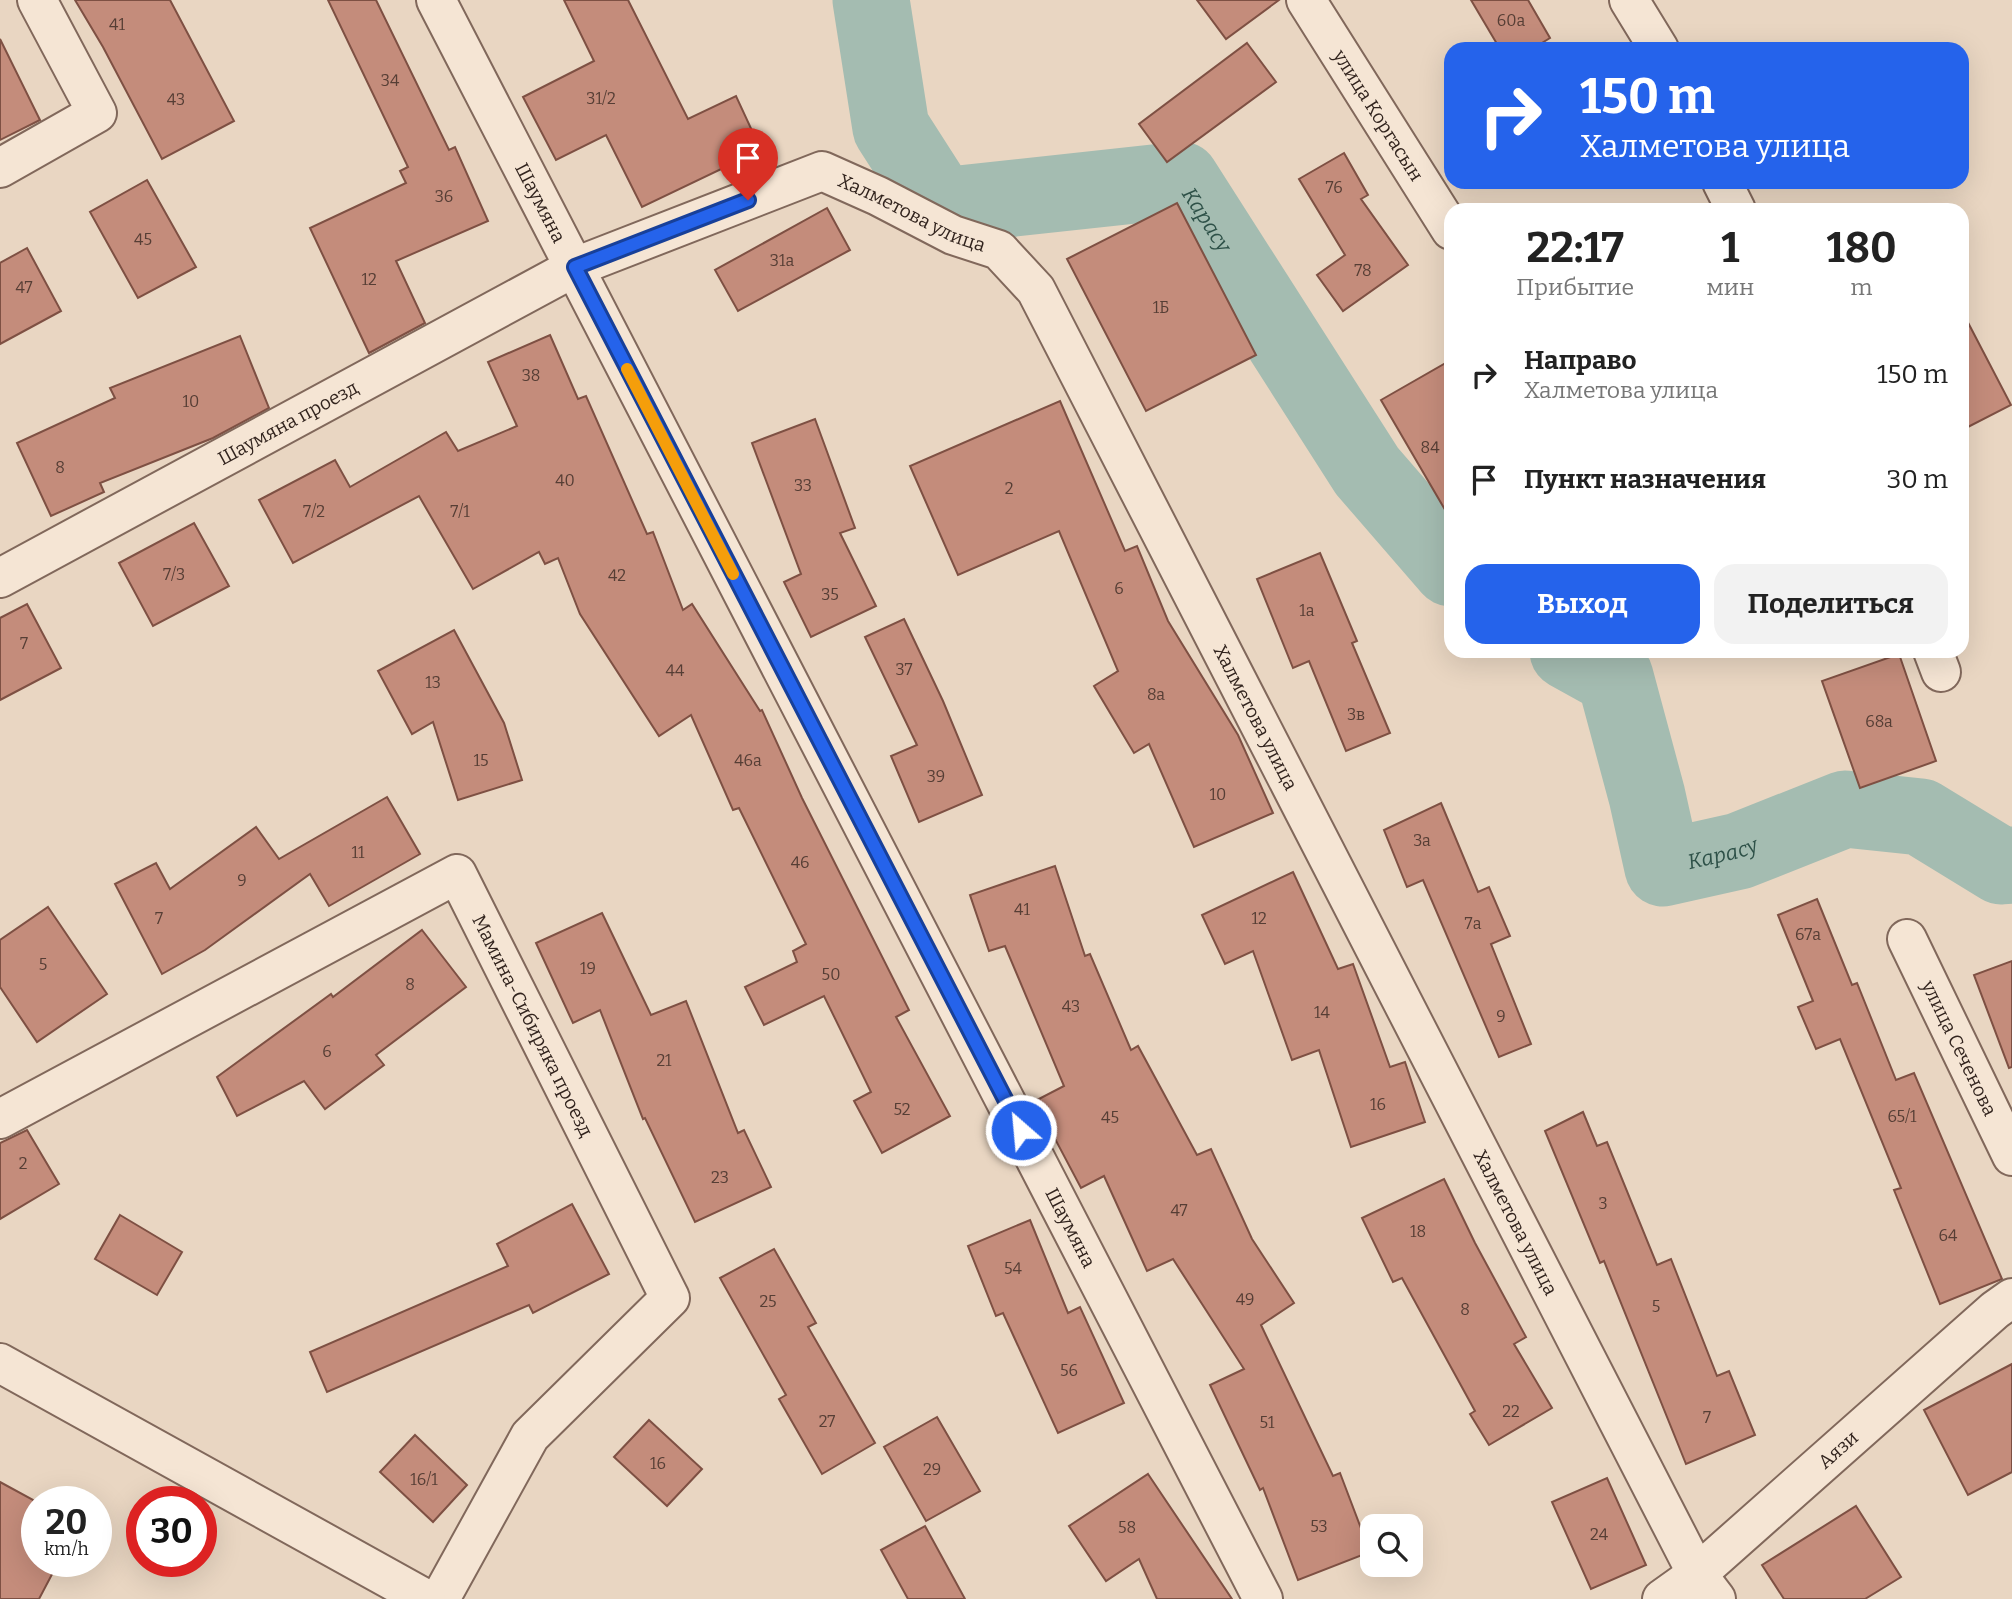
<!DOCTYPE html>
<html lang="ru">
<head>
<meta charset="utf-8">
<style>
  body { margin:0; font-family:Bitter,serif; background:#f2f2f2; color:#222; height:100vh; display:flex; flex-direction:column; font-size:26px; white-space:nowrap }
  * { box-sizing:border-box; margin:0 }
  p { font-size:23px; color:#767676 }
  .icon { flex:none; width:38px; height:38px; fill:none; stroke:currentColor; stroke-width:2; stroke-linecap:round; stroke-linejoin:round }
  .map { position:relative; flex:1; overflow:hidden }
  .side { position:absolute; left:1444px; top:203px; width:525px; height:455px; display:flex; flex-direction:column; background:#fff; border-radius:21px; box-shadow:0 7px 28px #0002 }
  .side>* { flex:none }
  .top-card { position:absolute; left:1444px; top:42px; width:525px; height:147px; border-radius:21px; box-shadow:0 7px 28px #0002; background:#2563eb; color:#fff; overflow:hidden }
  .controls { position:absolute; left:1360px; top:1514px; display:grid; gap:14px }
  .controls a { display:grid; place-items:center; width:63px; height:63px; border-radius:14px; background:#fff; box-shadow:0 7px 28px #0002; font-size:35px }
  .speed { position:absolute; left:21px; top:1486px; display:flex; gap:14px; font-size:35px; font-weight:700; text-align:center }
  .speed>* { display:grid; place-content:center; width:91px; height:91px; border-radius:50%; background:#fff; box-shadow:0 7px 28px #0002; line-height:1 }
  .speed small { font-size:18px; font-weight:400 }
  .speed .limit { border:10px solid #d22; background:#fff; color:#111 }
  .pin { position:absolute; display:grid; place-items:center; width:60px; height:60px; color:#fff; margin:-72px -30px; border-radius:50% 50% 50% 0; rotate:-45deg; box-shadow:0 0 7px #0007 }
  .pin .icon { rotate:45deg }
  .me { position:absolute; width:77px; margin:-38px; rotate:333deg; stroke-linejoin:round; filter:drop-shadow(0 0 5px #0008) }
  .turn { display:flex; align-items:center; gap:24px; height:147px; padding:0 21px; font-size:32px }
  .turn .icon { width:91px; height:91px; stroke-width:2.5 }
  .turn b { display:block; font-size:49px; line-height:60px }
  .eta { display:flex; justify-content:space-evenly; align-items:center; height:119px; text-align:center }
  .eta b { font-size:42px; font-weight:700; line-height:49px }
  .button { display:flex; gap:14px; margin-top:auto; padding:14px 21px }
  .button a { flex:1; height:80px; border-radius:21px; background:#2563eb; color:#fff; font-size:28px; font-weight:700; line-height:80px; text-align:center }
  .button a+a { background:#f2f2f2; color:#222 }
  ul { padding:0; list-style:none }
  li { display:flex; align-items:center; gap:21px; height:105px; padding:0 21px }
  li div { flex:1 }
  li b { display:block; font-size:26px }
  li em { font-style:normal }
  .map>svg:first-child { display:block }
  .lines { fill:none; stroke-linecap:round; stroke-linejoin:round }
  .river { stroke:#a4bcb1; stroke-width:77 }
  .building { fill:#c48c7b; stroke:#7e5043; stroke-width:2 }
  .minor-casing { stroke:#81685b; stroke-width:42 }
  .minor { stroke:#f5e5d4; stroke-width:38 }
  .route-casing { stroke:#184099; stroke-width:18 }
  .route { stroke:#2563eb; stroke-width:12 }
  .slow { stroke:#f59e0b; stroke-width:12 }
  .labels { text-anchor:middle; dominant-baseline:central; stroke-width:7; stroke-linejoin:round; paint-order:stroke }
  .number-label { font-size:16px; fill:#563e35 }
  .street-label { font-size:19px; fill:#32241e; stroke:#f1e2d0 }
  .water-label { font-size:21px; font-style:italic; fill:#2e5148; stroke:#f1e2d0 }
</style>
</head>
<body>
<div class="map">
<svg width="2012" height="1599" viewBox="0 0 2012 1599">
  <rect width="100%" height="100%" fill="#e9d6c2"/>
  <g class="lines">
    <g class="river">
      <path id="s1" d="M871 0 891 128 941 206 1181 180 1367 471 1451 568"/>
      <path id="s2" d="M1568 651 1615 677 1647 796 1663 868 1739 851 1845 809 1921 817 2001 866 2012 865"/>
    </g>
  </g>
  <g class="building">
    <polygon points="75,0 170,0 234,121 162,159 103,47"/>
    <polygon points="328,0 376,0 449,150 455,147 488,221 396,261 425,323 369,353 310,228 406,183 400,171 408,167"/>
    <polygon points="564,0 628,0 688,119 736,96 761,150 642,207 606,135 556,160 523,97 594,61"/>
    <polygon points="1197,0 1279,0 1226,39"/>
    <polygon points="1471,0 1528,0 1550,38 1532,49 1500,49"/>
    <polygon points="0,39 40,120 0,140"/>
    <polygon points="1247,43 1276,82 1167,162 1139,124"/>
    <polygon points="1344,153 1368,195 1361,199 1408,265 1343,311 1317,275 1345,255 1299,179"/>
    <polygon points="147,180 196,267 138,298 90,212"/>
    <polygon points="1177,203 1256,355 1146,411 1067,259"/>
    <polygon points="827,208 850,250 738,311 715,270"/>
    <polygon points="27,248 61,311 0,344 0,263"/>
    <polygon points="1962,311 2011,405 1962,430"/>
    <polygon points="550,335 578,399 586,396 647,534 653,532 683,610 692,604 760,711 762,710 802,798 909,1010 896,1017 950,1116 882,1153 854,1101 871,1092 824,996 764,1025 745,987 797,962 793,951 806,944 739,808 733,810 691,715 659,736 580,614 558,558 545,564 539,552 473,589 419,496 293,563 259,500 335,460 350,487 446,432 458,451 517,426 488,362"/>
    <polygon points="240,336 269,408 213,438 100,483 104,492 51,516 17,443 115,398 110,388"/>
    <polygon points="1451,360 1451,520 1381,400"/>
    <polygon points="1060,401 1125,551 1137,546 1168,621 1238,735 1273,813 1194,847 1149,744 1134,753 1094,686 1118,671 1059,531 958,575 910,466"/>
    <polygon points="815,419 855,528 840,533 876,606 811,637 784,582 801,574 752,443"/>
    <polygon points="194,523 229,586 153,626 119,563"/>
    <polygon points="1320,553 1357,641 1352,643 1390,733 1346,751 1309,661 1293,668 1257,579"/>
    <polygon points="27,604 61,668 0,700 0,618"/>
    <polygon points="904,619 943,701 982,795 919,822 891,756 917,745 865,637"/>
    <polygon points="454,630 504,723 522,780 458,800 433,722 412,734 378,671"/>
    <polygon points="1899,654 1936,761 1860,788 1822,681"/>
    <polygon points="387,797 420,854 329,906 310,874 205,950 162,974 115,884 156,863 170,889 256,827 279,859"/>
    <polygon points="1441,803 1478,892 1489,887 1510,936 1491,944 1531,1044 1499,1057 1423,880 1407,887 1384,830"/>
    <polygon points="1055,866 1085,956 1090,954 1131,1050 1138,1046 1197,1155 1211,1149 1252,1239 1294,1303 1261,1325 1333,1476 1340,1473 1370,1552 1298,1580 1263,1488 1260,1490 1210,1385 1244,1369 1173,1259 1147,1271 1104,1176 1081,1188 1035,1101 1064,1086 1005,946 989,951 970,895"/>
    <polygon points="1293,872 1338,969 1353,964 1390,1067 1405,1062 1425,1122 1351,1147 1319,1050 1292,1060 1253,951 1225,964 1202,915"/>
    <polygon points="1817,899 1852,985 1857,983 1896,1080 1914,1073 2002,1279 1940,1304 1894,1190 1901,1188 1840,1039 1816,1049 1798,1007 1813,1001 1778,915"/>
    <polygon points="48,907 107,994 37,1042 0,987 0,940"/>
    <polygon points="602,913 651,1015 686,1001 738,1133 744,1130 771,1187 695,1222 645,1118 643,1119 600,1010 573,1023 536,943"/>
    <polygon points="422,930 466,987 376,1055 384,1065 325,1109 304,1081 237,1116 217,1077 331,994 333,997"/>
    <polygon points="2012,961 2012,1067 2009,1068 1974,975"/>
    <polygon points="1583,1112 1597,1146 1607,1142 1657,1265 1671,1259 1717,1376 1729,1371 1755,1435 1686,1464 1604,1261 1600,1263 1545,1131"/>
    <polygon points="27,1130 59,1184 0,1219 0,1143"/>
    <polygon points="1444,1179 1475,1243 1526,1337 1514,1344 1552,1408 1489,1445 1470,1414 1475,1411 1402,1278 1393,1282 1362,1218"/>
    <polygon points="572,1204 609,1274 533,1313 529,1305 327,1392 310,1352 508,1266 497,1244"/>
    <polygon points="120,1215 182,1252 157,1295 95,1259"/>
    <polygon points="1030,1220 1068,1313 1080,1307 1124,1403 1058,1433 1003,1313 996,1316 968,1246"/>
    <polygon points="774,1249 816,1323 808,1327 875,1443 822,1474 779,1399 786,1395 720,1278"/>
    <polygon points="2012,1364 2012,1472 1968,1495 1924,1410"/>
    <polygon points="937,1417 980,1491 926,1521 884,1447"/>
    <polygon points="649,1420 702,1469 667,1506 614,1457"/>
    <polygon points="415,1435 467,1485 433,1522 380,1472"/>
    <polygon points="1148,1474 1232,1599 1157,1599 1139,1559 1106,1581 1069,1526"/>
    <polygon points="1607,1478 1646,1565 1591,1589 1552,1502"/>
    <polygon points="0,1482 37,1502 37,1561 59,1561 39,1599 0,1599"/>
    <polygon points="1856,1506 1901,1577 1865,1599 1784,1599 1762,1565"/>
    <polygon points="925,1526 965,1599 908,1599 881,1550"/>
  </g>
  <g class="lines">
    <g class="minor-casing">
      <g id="minor">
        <path id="s3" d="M436 0 1263 1599"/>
        <path id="s4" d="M1306 0 1451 230"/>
        <polyline points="1629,0 1659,49"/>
        <polyline points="0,168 97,113 37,0"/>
        <polyline points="1722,182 1736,210"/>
        <path id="s5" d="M0 578 575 267 822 171 878 196 953 235 999 250 1036 290 1697 1574 1716 1599"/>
        <polyline points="1933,651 1941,672"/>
        <path id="s6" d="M1907 939 2012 1156"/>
        <path id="s7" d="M0 1119 457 874 670 1298 530 1436 440 1599"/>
        <polyline points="0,1363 426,1599"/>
        <path id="s8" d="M1662 1599 1697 1574 1995 1310 2012 1298"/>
      </g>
    </g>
    <use href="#minor" class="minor"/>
  </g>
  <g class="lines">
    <g class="route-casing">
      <polyline id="route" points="748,200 575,267 1021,1130"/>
    </g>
    <use href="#route" class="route"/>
    <polyline class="slow" points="627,369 733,574"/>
  </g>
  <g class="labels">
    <g class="number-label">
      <text x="1511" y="20">60а</text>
      <text x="117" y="24">41</text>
      <text x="390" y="80">34</text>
      <text x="601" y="98">31/2</text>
      <text x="176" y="99">43</text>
      <text x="1334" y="187">76</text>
      <text x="444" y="196">36</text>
      <text x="143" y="239">45</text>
      <text x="782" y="260">31а</text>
      <text x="1363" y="270">78</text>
      <text x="369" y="279">12</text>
      <text x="24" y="287">47</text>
      <text x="1161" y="307">1Б</text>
      <text x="531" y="375">38</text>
      <text x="191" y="401">10</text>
      <text x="1430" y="447">84</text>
      <text x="60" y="467">8</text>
      <text x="565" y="480">40</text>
      <text x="803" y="485">33</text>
      <text x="1009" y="488">2</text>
      <text x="314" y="511">7/2</text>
      <text x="460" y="511">7/1</text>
      <text x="174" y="574">7/3</text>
      <text x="617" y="575">42</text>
      <text x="1119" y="588">6</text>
      <text x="830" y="594">35</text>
      <text x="1307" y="610">1а</text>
      <text x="24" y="643">7</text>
      <text x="904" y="669">37</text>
      <text x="675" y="670">44</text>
      <text x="433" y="682">13</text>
      <text x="1156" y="694">8а</text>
      <text x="1356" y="714">3в</text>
      <text x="1879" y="721">68а</text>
      <text x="481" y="760">15</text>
      <text x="748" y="760">46а</text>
      <text x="936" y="776">39</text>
      <text x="1218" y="794">10</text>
      <text x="1422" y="840">3а</text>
      <text x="358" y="852">11</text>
      <text x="800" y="862">46</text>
      <text x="242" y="880">9</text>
      <text x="1022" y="909">41</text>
      <text x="159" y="918">7</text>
      <text x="1259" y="918">12</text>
      <text x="1473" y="923">7а</text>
      <text x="1808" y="934">67а</text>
      <text x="43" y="964">5</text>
      <text x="588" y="968">19</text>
      <text x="831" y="974">50</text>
      <text x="410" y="984">8</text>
      <text x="1071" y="1006">43</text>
      <text x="1322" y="1012">14</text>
      <text x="1501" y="1016">9</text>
      <text x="327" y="1051">6</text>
      <text x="664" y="1060">21</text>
      <text x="1378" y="1104">16</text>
      <text x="902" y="1109">52</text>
      <text x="1902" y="1116">65/1</text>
      <text x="1110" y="1117">45</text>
      <text x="23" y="1163">2</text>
      <text x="720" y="1177">23</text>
      <text x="1603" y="1203">3</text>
      <text x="1179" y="1210">47</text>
      <text x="1418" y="1231">18</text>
      <text x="1948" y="1235">64</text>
      <text x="1013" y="1268">54</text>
      <text x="1245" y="1299">49</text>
      <text x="768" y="1301">25</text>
      <text x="1656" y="1306">5</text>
      <text x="1465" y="1309">8</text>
      <text x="1069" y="1370">56</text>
      <text x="1511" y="1411">22</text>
      <text x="1707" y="1417">7</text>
      <text x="827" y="1421">27</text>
      <text x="1267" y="1422">51</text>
      <text x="658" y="1463">16</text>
      <text x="932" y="1469">29</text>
      <text x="424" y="1479">16/1</text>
      <text x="1319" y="1526">53</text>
      <text x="1127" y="1527">58</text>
      <text x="1599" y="1534">24</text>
    </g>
    <g class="street-label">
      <text stroke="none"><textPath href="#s4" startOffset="136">улица Коргасын</textPath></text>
      <text stroke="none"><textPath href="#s3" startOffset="228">Шаумяна</textPath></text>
      <text stroke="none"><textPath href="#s5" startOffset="1018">Халметова улица</textPath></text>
      <text stroke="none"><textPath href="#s5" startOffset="327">Шаумяна проезд</textPath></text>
      <text stroke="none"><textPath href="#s5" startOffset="1648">Халметова улица</textPath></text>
      <text stroke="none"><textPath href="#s7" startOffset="688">Мамина-Сибиряка проезд</textPath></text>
      <text stroke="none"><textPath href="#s6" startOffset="121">улица Сеченова</textPath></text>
      <text stroke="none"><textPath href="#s5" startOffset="2216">Халметова улица</textPath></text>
      <text stroke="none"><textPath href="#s3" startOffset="1382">Шаумяна</textPath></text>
      <text stroke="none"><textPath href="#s8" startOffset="231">Аязи</textPath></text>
    </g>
    <g class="water-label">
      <text stroke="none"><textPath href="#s1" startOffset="511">Карасу</textPath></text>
      <text stroke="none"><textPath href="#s2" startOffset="312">Карасу</textPath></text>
    </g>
  </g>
</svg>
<div class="controls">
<a><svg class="icon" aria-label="search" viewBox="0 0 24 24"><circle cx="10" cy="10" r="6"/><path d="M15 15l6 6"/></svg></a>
</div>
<div class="speed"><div>20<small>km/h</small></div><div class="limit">30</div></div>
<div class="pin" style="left:748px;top:200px;background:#d93025"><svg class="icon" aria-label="arrive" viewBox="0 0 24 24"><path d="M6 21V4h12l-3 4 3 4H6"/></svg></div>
<svg class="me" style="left:1021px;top:1130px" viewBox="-20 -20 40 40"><circle r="17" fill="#2563eb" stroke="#fff" stroke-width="3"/><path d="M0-11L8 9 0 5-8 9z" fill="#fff"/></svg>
<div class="top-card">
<div class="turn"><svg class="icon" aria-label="right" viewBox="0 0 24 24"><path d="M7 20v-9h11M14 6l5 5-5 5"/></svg><div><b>150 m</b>Халметова улица</div></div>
</div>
<section class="side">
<div class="eta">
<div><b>22:17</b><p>Прибытие</p></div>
<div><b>1</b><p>мин</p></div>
<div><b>180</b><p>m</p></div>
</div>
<ul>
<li><svg class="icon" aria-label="right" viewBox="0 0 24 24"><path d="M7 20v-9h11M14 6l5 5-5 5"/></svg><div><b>Направо</b><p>Халметова улица</p></div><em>150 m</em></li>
<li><svg class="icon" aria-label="arrive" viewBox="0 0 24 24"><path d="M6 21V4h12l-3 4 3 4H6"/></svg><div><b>Пункт назначения</b></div><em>30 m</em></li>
</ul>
<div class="button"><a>Выход</a><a>Поделиться</a></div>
</section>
</div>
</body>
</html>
